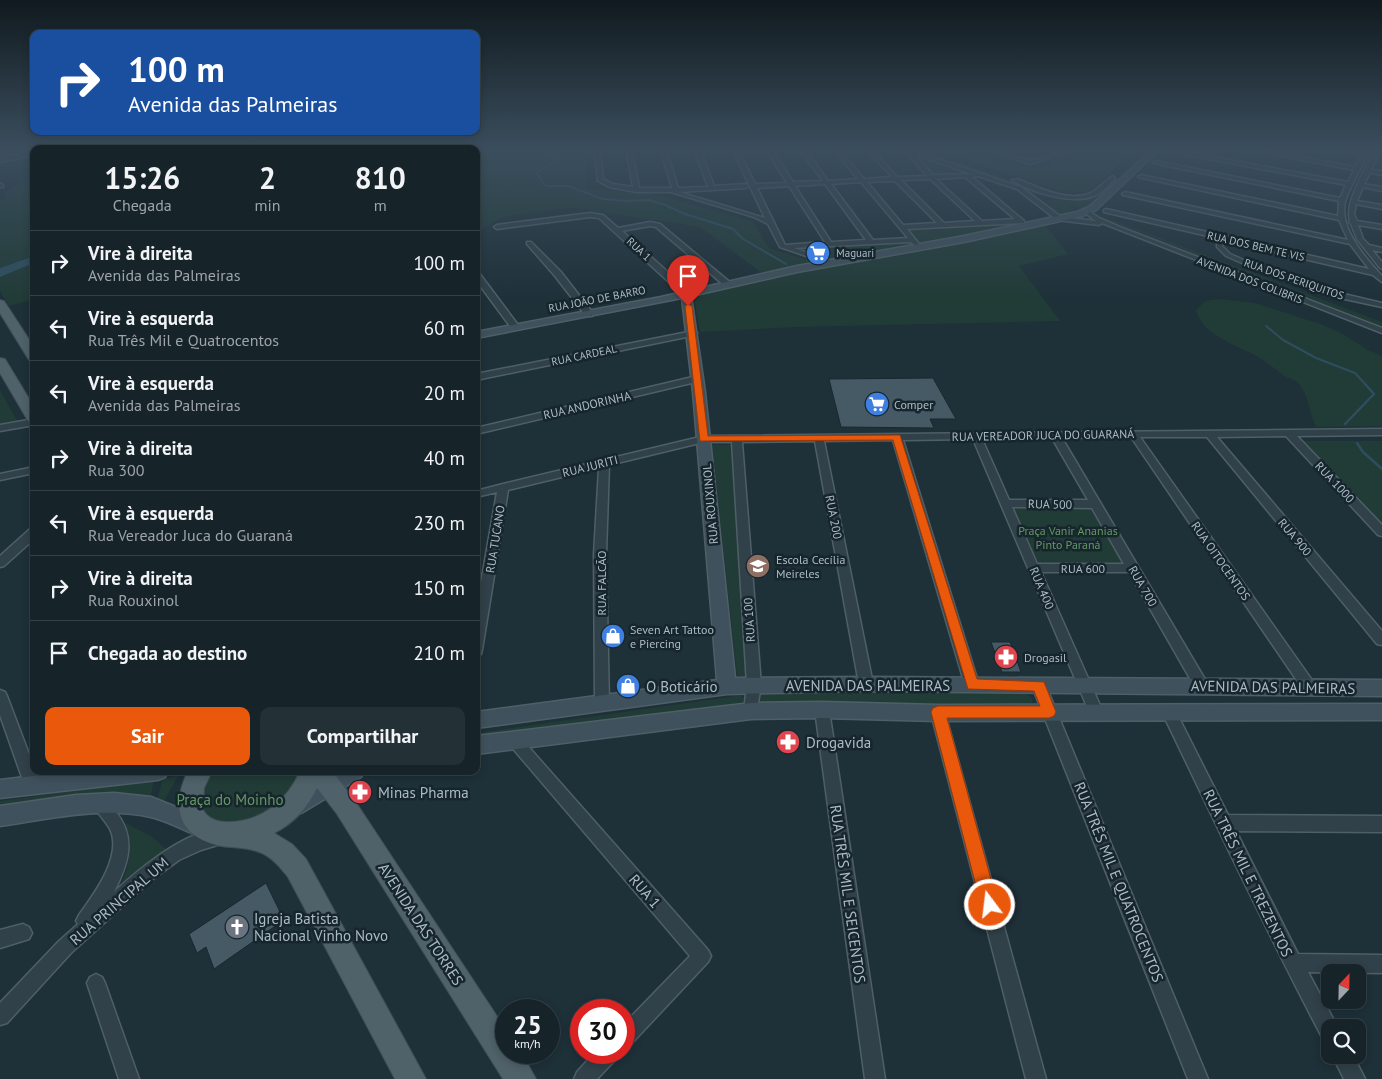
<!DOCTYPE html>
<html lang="pt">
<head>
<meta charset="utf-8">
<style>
  body { margin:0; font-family:"PT Sans",sans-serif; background:#233036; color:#f1f3f6; height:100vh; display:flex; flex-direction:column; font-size:19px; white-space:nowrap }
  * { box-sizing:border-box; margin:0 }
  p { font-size:16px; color:#9ea4a8 }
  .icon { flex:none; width:28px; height:28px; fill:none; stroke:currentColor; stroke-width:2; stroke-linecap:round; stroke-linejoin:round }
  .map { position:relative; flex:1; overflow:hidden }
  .drawer { position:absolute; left:30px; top:145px; width:450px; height:630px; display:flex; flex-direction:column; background:#16242a; border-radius:10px; box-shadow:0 2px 8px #0003,0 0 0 1px #354147 }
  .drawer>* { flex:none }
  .banner { position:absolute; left:30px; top:30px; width:450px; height:105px; border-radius:10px; box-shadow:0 2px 8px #0003,0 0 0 1px #354147; background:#1a4fa0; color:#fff; overflow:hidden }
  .needle { width:32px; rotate:22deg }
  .tools { position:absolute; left:1321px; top:964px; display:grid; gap:10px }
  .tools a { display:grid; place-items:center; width:45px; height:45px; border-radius:10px; background:#16242a; box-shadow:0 2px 8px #0003,0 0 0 1px #354147; font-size:25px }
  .speed { position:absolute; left:495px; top:999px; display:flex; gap:10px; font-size:25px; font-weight:700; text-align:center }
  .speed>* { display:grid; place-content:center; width:65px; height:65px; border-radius:50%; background:#16242a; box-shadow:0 2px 8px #0003,0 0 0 1px #354147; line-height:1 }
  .speed small { font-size:12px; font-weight:400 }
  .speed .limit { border:8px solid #d22; background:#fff; color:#111 }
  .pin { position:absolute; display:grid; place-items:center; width:42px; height:42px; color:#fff; margin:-51px -21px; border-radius:50% 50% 50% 0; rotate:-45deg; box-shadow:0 0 5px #0007 }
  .pin .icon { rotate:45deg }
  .me { position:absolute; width:55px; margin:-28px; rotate:345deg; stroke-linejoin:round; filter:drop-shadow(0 0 4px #0008) }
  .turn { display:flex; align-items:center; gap:18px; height:105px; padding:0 15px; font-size:22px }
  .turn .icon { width:65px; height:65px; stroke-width:2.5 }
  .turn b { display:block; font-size:35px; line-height:42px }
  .eta { display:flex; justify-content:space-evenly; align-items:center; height:85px; text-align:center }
  .eta b { font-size:30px; font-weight:700; line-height:35px }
  .cta { display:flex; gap:10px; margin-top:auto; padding:10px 15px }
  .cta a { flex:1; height:58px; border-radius:10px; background:#ea580c; color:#fff; font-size:20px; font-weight:700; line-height:58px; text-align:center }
  .cta a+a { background:#233036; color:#f1f3f6 }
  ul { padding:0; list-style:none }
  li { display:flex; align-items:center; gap:15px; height:65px; padding:0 15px; border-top:1px solid #354147 }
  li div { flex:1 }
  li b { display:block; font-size:19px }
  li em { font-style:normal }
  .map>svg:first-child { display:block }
  .green { fill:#213b37 }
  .water { fill:#2e4e5f }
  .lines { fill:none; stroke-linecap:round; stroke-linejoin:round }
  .stream-far1 { stroke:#2e4e5f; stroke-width:2 }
  .stream { stroke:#2e4e5f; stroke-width:2.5 }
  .building { fill:#455a65; stroke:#19282f }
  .street-casing { stroke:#4f5f67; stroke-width:3 }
  .secondary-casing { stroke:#4f5f67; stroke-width:3 }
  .primary-casing { stroke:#3e4d55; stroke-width:2 }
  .street { fill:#314149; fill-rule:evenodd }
  .secondary { fill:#3f515c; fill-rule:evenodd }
  .primary { fill:#4f6169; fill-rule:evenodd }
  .route { fill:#ea580c; stroke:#983908 }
  .labels { text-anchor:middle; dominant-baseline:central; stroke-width:5; stroke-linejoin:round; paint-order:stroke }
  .far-street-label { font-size:11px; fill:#abbcc6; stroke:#17262d }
  .far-poi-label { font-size:11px; fill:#abbcc6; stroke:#17262d; text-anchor:start }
  .poi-label { font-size:12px; fill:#abbcc6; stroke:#17262d; text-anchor:start }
  .street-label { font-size:12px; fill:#abbcc6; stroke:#17262d }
  .park-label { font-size:12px; fill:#629861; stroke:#17262d }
  .near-street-label { font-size:15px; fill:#abbcc6; stroke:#17262d }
  .near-poi-label { font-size:15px; fill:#abbcc6; stroke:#17262d; text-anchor:start }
  .near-park-label { font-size:15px; fill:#629861; stroke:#17262d }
</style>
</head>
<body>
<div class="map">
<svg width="1382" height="1079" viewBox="0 0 1382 1079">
  <rect width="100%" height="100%" fill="#1e3038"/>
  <g class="green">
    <path d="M476 149H586L587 188 656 194 753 222 769 248 811 261 809 264 763 274 700 227 569 207 504 217C493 221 488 228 476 230Z"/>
    <polygon points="911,149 918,149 1050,193 1067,197 1095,195 1098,196 1098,200 1087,210 1075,206 1070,207 1074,209 1070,211 1077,214 1059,217 1040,201 1062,199 1048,194 1035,196 1023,186"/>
    <polygon points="928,149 964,149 1033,168 1052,165 1057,159 1078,155 1080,152 1083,151 1120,157 1123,162 1088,192 1068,193"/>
    <polygon points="908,151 980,175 932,178"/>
    <polygon points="34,179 34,256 0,268 0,201 5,199 7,196 4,194 19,184"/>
    <polygon points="1099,216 1102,216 1382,322 1382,327"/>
    <polygon points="1017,223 1020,225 918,244 905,229"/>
    <polygon points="1044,224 1068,254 1019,266 1060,321 798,327 700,332 694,297 699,293"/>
    <polygon points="905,242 911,246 837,261 828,258 820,247"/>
    <polygon points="34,263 34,299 9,306 0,291 0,277"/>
    <path d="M1219 299 1255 303 1323 325 1341 333 1368 350 1382 356V426L1316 427C1309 413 1309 396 1299 384 1296 380 1291 379 1286 377 1277 371 1268 363 1258 357 1237 345 1202 336 1196 310L1205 301Z"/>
    <polygon points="0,390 18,422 0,425"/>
    <polygon points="1299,441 1382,441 1382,528"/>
    <polygon points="712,445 734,445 747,677 744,678 737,675"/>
    <polygon points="1012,508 1091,508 1124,566 1039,565"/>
    <polygon points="780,690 1025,694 1031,697 1033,701 1031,704 1012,706 764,704 755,697 757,691"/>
    <polygon points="736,696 742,696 745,699 742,702 733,704 476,740 476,733"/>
    <polygon points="205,771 304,771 278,810 224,827 199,814"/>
    <polygon points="178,776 162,805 156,804 163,779"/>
    <polygon points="154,780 149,804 0,808 0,801"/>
    <path d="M120 820 151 836 166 849 121 885C131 862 133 843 120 820Z"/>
  </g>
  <polygon class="water" points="34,256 34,263 0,277 0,268"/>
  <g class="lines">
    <g class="stream-far1">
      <polyline points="549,149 549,152 556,161 536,173 546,186 568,186 603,199 625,201 649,200 665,205 685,214 733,229 743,239 786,264"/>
      <polyline points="1266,326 1283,340 1316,358 1355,373 1366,385"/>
    </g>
    <g class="stream">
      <polyline points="1345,424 1374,394 1365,384"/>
      <polyline points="1357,443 1363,452 1382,469"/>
    </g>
  </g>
  <g class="building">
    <polygon points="933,378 956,419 930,419 934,428 841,427 829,379"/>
    <polygon points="991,642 1010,642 1021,672 1002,672"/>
    <polygon points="266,883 284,920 214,969 206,947 197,953 189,934"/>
  </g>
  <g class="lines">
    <g class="street-casing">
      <g id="street">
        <polygon points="0,149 13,149 0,153"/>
        <path d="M594 149H600L603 179 613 184 633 187 626 149H632L639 188H672L660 149H666L678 188 708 187 694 149H700L714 186 746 184 749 186 746 188 679 192 765 218 732 149H738L755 184 787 183 766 149H772L793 182 823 181 799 149H805L828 181 858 179 833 149H839L864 179 892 177 866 149H872L897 177 927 176 906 152 900 149H908L1021 187 1061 217 1096 221 1084 212 1089 211 1099 218 1120 227 1382 328V333L1102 223 1099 225 1057 220 1017 189 978 176 972 177 1024 221V223L907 229 919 244 916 246 911 242 794 248 834 262 835 263 832 265 780 247 768 224 754 217 671 192H636L609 187 598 181ZM914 154 971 174 933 175ZM965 177 1015 219 982 221 936 179ZM930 179 975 221 944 223 901 180ZM895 181 937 223 903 225 867 182ZM861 182 908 238 873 240 831 184ZM825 184 866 240 831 242 795 186ZM789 186 825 242 785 245 757 188Z"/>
        <path d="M986 149C1002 149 1015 159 1029 160 1043 161 1061 149 1077 149L1030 164Z"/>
        <path d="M1170 149 1348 182 1354 170 1245 149H1256L1355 167 1362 155 1330 149 1364 152 1365 149H1371C1364 161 1357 175 1352 185 1350 190 1346 197 1345 202 1339 229 1365 257 1382 276V282L1373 275 1227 241 1222 246 1230 254 1246 261 1331 291 1382 303V307L1326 295 1242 263 1226 256 1217 247V243L1221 239 1104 212V210L1106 209 1369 269 1350 244 1123 195 1122 194 1125 192 1348 240 1339 220 1138 177 1141 175 1338 216 1339 201 1153 163 1156 161 1340 198 1346 185 1172 152Z"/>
        <path d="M1375 149H1381L1371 170 1382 171V175L1370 173 1364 184 1382 187V191L1363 187 1357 201 1382 205V209L1356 204 1354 214 1357 221 1382 225V229L1358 225 1363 239 1369 245 1382 248V252L1372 250 1382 262V269L1380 268 1357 239 1351 224 1349 222 1350 221C1344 202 1367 167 1375 149Z"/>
        <polygon points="34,151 34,155 0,162 0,158"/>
        <path d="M1113 176 1115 179C1108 185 1102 193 1094 196 1073 205 1030 192 1012 180L1017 179C1038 187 1068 203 1091 193 1099 189 1105 180 1113 176Z"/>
        <polygon points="0,183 3,185 3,187 0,187"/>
        <polygon points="590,213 603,215 618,228 650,222 660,224 732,284 725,286 656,227 650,226 622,231 689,291 689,295 683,295 599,218 590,217 497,229 494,227 497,225"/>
        <polygon points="527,242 531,242 561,272 592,312 592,316 586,316 555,276 527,244"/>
        <polygon points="476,273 479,273 518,325 518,329 512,329 476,280"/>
        <polygon points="693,331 697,333 696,335 476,380 476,374"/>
        <polygon points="697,376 700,377 700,381 476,434 476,428"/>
        <polygon points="34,419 34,425 0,431 0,425"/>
        <path d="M1382 429V435L1297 436 1382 525V536L1378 535 1286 436 1217 437 1382 631V645L1377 644 1207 437H1140L1314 683 1316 687 1314 691 1309 693 1304 691 1131 437 1062 438 1206 681 1208 685 1206 689 1201 691 1196 689 1129 572H1041L1103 712 1101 716 1096 718 1091 716 973 439 903 440 979 685 977 689 972 691 967 689 965 685 893 440 824 441 873 684 871 688 866 690 861 688 859 684 815 441 742 442 761 685 756 715 751 717 746 715 744 711 747 685 732 442H704L609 465 606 554 609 704 607 708 602 710 597 708 595 704 594 554 599 468 508 490 482 650 481 654 476 655V611L497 492 476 497V491L503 484 704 436ZM1052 438 1088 500H1009L982 439ZM1012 507 1092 508 1124 564H1037Z"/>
        <polygon points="34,467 34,473 0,480 0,474"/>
        <polygon points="34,528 34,539 4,566 0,567 0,556 30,529"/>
        <polygon points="1039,680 1044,682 1046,686 1208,1079 1188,1079 1032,686 1034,682"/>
        <polygon points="0,690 5,692 7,696 41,786 38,791 33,793 28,791 25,786 0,715"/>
        <polygon points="822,704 827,706 829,710 885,1079 865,1079 815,710 817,706"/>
        <path d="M1169 706 1174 708 1228 815 1382 816V832L1236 831 1298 954 1382 955V973L1308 972 1338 1028H1330V1041L1323 1039C1266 931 1215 822 1162 712L1164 708Z"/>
        <polygon points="938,707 943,709 945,713 1046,1079 1026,1079 931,713 933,709"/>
        <polygon points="514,734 519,736 708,950 711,956 708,962 631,1044 624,1046 624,1024 690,956 509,744 507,740 509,736"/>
        <path d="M100 796C107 799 112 805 116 812 137 839 128 864 114 892 135 873 194 821 224 833L226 838 224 843 201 850 179 860 153 879 71 953 7 1023 0 1025V1003L59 941 78 924 76 921 79 915C94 894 123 856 110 829 105 820 97 813 92 803L95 798Z"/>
        <polygon points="23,924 29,927 32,933 29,939 0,948 0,930"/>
        <polygon points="96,974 102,977 105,983 139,1079 119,1079 87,983 90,977"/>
        <polygon points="595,1052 618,1052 616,1059 597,1079 574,1079 577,1072"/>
        <polygon points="1332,1055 1353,1055 1365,1079 1344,1079"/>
      </g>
    </g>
    <g class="secondary-casing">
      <g id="secondary">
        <polygon points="1153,149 1160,149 1096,210 1083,216 964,242 797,272 691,296 705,392 735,678 866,677 1382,680 1382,696 866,691 727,694 476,728 476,712 717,680 693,392 682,298 476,338 476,332 661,297 797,266 964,236 1077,212 1090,206"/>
        <polygon points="822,702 938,705 1382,704 1382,720 938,721 822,718 751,719 476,754 476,736 751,703"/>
        <polygon points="75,771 168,771 165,777 158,780 0,798 0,780"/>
        <polygon points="335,771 364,771 361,777 303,812 296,815 289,812 286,805 289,798"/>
        <path d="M114 793 151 797 208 820 211 827 208 834 201 837C185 831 168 821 151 817 101 806 49 819 0 826V806L76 795Z"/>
      </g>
    </g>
    <g class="primary-casing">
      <g id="primary">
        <polygon points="0,300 4,301 34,347 34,361 29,360 0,313"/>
        <polygon points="0,358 5,359 34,407 34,423 29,422 27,419 0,373"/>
        <path d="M188 771H212L204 788 203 810C209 820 218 822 229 822 261 822 288 800 300 771H332L353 798 506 1030V1052H521L536 1079H503L337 814 317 788C308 807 293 824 274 833L292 844 306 859 426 1079H395L288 877C280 867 271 856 259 852 246 847 235 848 221 846 179 838 170 808 188 771Z"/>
      </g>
    </g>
    <use href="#street" class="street"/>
    <use href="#secondary" class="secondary"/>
    <use href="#primary" class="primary"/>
  </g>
  <linearGradient id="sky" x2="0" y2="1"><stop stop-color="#101a1f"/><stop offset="0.5" stop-color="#3b4e5e"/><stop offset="1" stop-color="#3b4e5e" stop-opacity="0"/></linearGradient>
  <rect width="1382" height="300" fill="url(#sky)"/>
  <polygon class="route" points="688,304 692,306 708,436 900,435 977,679 1044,682 1056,712 1054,716 1049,718 947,718 998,905 996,911 990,914 984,911 981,905 931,712 933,708 938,706 1040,706 1034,691 968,689 893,440 700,441 685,306"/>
  <defs>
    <g id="supermarket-disc" transform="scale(1.25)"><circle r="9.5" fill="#3f7fe0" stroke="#17262d"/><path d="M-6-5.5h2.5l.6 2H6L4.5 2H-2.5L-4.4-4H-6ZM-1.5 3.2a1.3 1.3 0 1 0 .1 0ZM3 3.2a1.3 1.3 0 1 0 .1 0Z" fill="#fff"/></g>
    <g id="school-disc" transform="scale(1.25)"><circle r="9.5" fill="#8d6e63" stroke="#17262d"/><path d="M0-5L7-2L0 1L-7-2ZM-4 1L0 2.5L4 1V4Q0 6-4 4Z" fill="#fff"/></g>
    <g id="shop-disc" transform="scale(1.25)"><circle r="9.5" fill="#3f7fe0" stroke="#17262d"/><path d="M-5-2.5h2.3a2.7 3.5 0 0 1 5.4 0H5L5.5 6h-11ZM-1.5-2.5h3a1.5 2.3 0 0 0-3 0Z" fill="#fff"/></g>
    <g id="pharmacy-disc" transform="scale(1.25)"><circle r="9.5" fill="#e0444e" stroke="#17262d"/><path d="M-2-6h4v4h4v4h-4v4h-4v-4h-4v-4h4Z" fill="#fff"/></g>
    <g id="church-disc" transform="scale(1.25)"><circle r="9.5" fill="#6b7280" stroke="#17262d"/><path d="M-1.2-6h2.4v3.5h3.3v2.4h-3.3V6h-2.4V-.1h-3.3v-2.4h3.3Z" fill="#fff"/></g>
  </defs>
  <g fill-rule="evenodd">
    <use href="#supermarket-disc" x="818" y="253"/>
    <use href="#supermarket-disc" x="877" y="404"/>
    <use href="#school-disc" x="758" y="566"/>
    <use href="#shop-disc" x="613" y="636"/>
    <use href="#pharmacy-disc" x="1006" y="657"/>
    <use href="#shop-disc" x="628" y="686"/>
    <use href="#pharmacy-disc" x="788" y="742"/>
    <use href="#pharmacy-disc" x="360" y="792"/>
    <use href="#church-disc" x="237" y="927"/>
  </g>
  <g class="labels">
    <g class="far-street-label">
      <text transform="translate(1256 246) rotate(13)">RUA DOS BEM TE VIS</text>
      <text transform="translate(639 249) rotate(43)">RUA 1</text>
      <text transform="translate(1294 279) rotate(19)">RUA DOS PERIQUITOS</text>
      <text transform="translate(1250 280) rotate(21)">AVENIDA DOS COLIBRIS</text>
      <text transform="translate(597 299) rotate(-11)">RUA JOÃO DE BARRO</text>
      <text transform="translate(584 355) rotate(-12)">RUA CARDEAL</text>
    </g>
    <g class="far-poi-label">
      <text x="836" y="253">Maguari</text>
    </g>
    <g class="poi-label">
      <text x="894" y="404">Comper</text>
      <text x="776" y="559">Escola Cecília<tspan x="776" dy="14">Meireles</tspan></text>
      <text x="630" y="629">Seven Art Tattoo<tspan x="630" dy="14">e Piercing</tspan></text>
      <text x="1024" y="657">Drogasil</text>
    </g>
    <g class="street-label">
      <text transform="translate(587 405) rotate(-13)">RUA ANDORINHA</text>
      <text transform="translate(1043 435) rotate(-1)">RUA VEREADOR JUCA DO GUARANÁ</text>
      <text transform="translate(590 466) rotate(-14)">RUA JURITI</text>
      <text transform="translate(1335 482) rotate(47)">RUA 1000</text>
      <text transform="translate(710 504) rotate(-95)">RUA ROUXINOL</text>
      <text transform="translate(1050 504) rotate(1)">RUA 500</text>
      <text transform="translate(834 517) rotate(79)">RUA 200</text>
      <text transform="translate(1295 537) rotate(50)">RUA 900</text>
      <text transform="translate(495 539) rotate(-81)">RUA TUCANO</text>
      <text transform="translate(1221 561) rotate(55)">RUA OITOCENTOS</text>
      <text x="1083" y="568">RUA 600</text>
      <text transform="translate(601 583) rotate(-90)">RUA FALCÃO</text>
      <text transform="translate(1143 586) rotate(60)">RUA 700</text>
      <text transform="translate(1042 588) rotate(67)">RUA 400</text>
      <text transform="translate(749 620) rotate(-94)">RUA 100</text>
    </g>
    <g class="park-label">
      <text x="1068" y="530">Praça Vanir Ananias<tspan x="1068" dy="14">Pinto Paraná</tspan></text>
    </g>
    <g class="near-street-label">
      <text x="868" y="685">AVENIDA DAS PALMEIRAS</text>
      <text transform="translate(1273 687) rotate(1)">AVENIDA DAS PALMEIRAS</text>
      <text transform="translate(1248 873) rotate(64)">RUA TRÊS MIL E TREZENTOS</text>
      <text transform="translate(1119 882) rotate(68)">RUA TRÊS MIL E QUATROCENTOS</text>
      <text transform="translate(645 891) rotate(49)">RUA 1</text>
      <text transform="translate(848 894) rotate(82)">RUA TRÊS MIL E SEICENTOS</text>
      <text transform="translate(119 901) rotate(-41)">RUA PRINCIPAL UM</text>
      <text transform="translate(421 924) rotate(57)">AVENIDA DAS TORRES</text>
    </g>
    <g class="near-poi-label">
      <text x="646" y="686">O Boticário</text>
      <text x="806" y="742">Drogavida</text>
      <text x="378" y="792">Minas Pharma</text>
      <text x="254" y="918">Igreja Batista<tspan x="254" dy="17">Nacional Vinho Novo</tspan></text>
    </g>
    <g class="near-park-label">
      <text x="230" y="799">Praça do Moinho</text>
    </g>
  </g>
</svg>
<div class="tools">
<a><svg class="needle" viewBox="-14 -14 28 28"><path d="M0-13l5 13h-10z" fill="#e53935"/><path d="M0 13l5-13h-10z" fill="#9ea4a8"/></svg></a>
<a><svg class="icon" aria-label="search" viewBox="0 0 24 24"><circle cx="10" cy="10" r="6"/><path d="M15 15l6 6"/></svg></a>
</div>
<div class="speed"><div>25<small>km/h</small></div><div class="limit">30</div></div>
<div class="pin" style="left:688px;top:306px;background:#d93025"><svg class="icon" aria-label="arrive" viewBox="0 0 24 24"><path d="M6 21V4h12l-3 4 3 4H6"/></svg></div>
<svg class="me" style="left:990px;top:905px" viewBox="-20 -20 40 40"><circle r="17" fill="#ea580c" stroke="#fff" stroke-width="3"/><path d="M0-11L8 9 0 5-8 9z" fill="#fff"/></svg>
<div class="banner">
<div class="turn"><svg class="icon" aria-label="right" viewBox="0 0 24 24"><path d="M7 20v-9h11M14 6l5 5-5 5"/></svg><div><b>100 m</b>Avenida das Palmeiras</div></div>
</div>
<section class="drawer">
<div class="eta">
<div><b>15:26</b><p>Chegada</p></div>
<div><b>2</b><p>min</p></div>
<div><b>810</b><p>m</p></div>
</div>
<ul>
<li><svg class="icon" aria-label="right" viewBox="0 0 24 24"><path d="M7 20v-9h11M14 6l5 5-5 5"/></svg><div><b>Vire à direita</b><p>Avenida das Palmeiras</p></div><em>100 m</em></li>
<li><svg class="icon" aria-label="left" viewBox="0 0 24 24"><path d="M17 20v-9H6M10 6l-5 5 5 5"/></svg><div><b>Vire à esquerda</b><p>Rua Três Mil e Quatrocentos</p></div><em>60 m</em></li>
<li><svg class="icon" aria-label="left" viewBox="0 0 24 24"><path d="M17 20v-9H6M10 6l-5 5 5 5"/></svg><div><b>Vire à esquerda</b><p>Avenida das Palmeiras</p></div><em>20 m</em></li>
<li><svg class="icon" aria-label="right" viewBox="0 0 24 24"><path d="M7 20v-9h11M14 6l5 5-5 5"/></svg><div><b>Vire à direita</b><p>Rua 300</p></div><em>40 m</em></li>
<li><svg class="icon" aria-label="left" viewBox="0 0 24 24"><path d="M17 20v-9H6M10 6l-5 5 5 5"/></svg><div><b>Vire à esquerda</b><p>Rua Vereador Juca do Guaraná</p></div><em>230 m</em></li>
<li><svg class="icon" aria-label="right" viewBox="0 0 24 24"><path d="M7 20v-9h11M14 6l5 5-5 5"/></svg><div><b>Vire à direita</b><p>Rua Rouxinol</p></div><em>150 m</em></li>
<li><svg class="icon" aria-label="arrive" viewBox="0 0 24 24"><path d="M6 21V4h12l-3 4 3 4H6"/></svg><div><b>Chegada ao destino</b></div><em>210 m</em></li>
</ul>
<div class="cta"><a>Sair</a><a>Compartilhar</a></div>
</section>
</div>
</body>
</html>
